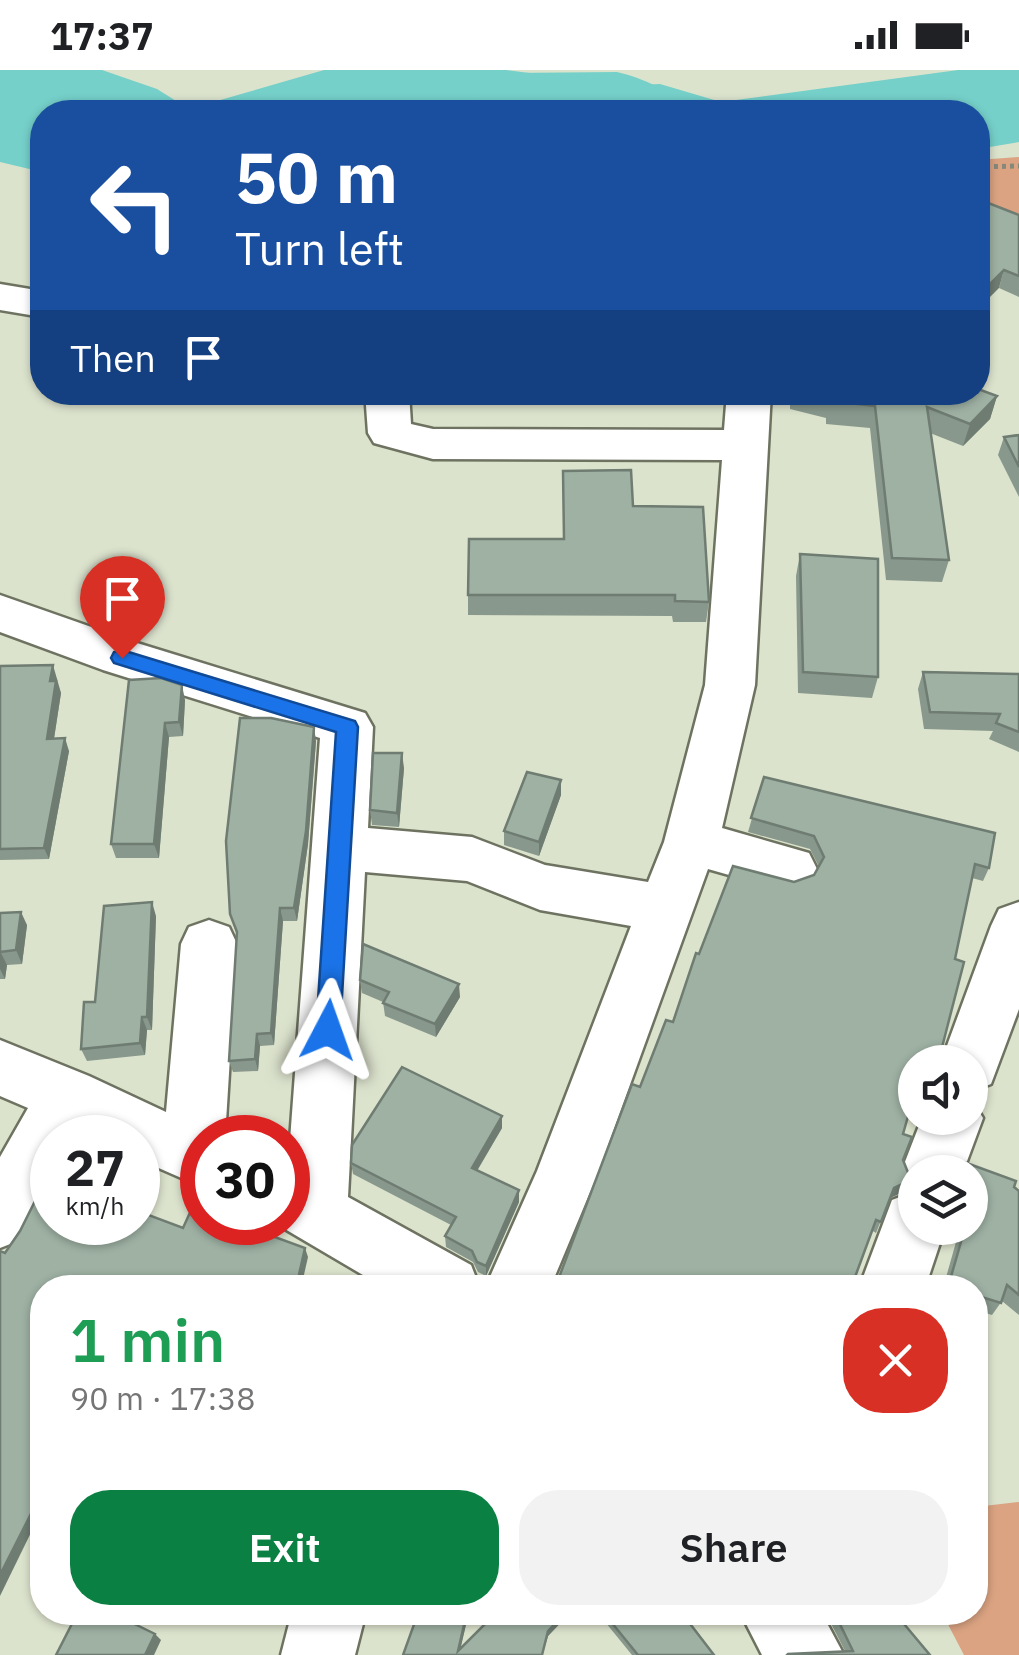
<!DOCTYPE html>
<html lang="en">
<head>
<meta charset="utf-8">
<style>
  body { margin:0; font-family:"IBM Plex Sans",sans-serif; background:#f2f2f2; color:#202124; height:100vh; display:flex; flex-direction:column; font-size:38px; white-space:nowrap }
  * { box-sizing:border-box; margin:0 }
  p { font-size:32px; color:#757577 }
  .icon { flex:none; width:55px; height:55px; fill:none; stroke:currentColor; stroke-width:2; stroke-linecap:round; stroke-linejoin:round }
  .map { position:relative; flex:1; overflow:hidden }
  .panel { position:absolute; left:30px; top:1205px; width:958px; height:350px; display:flex; flex-direction:column; background:#fff; border-radius:40px; box-shadow:0 2px 8px #0004 }
  .panel>* { flex:none }
  .guide { position:absolute; left:30px; top:30px; width:960px; height:305px; border-radius:40px; box-shadow:0 2px 8px #0004; background:#1a4fa0; color:#fff; overflow:hidden }
  .tools { position:absolute; left:898px; top:975px; display:grid; gap:20px }
  .tools a { display:grid; place-items:center; width:90px; height:90px; border-radius:50%; background:#fff; box-shadow:0 2px 8px #0004; font-size:50px }
  .speed { position:absolute; left:30px; top:1045px; display:flex; gap:20px; font-size:50px; font-weight:700; text-align:center }
  .speed>* { display:grid; place-content:center; width:130px; height:130px; border-radius:50%; background:#fff; box-shadow:0 2px 8px #0004; line-height:1 }
  .speed small { font-size:25px; font-weight:400 }
  .speed .limit { border:15px solid #d22; background:#fff; color:#111 }
  .pin { position:absolute; display:grid; place-items:center; width:85px; height:85px; color:#fff; margin:-102px -42px; border-radius:50% 50% 50% 0; rotate:-45deg; box-shadow:0 0 10px #0007 }
  .pin .icon { rotate:45deg }
  .me { position:absolute; width:110px; margin:-55px; rotate:4deg; stroke-linejoin:round; filter:drop-shadow(0 0 8px #0008) }
  .turn { display:flex; align-items:center; gap:35px; height:210px; padding:0 40px; font-size:45px }
  .turn .icon { width:130px; height:130px; stroke-width:2.5 }
  .turn b { display:block; font-size:70px; line-height:85px }
  .then { display:flex; align-items:center; height:95px; padding:0 40px; background:#0003; gap:20px; font-size:38px }
  .round { display:grid; place-items:center; flex:none; width:105px; height:105px; border-radius:40px; background:#f2f2f2 }
  .headline { display:flex; align-items:center; justify-content:space-between; height:170px; padding:0 40px }
  h1 { font-size:60px; font-weight:600; line-height:75px; color:#1e9e55 }
  .button { display:flex; gap:20px; margin-top:auto; padding:20px 40px }
  .button a { flex:1; height:115px; border-radius:40px; background:#0b8043; color:#fff; font-size:40px; font-weight:600; line-height:115px; text-align:center }
  .button a+a { background:#f2f2f2; color:#202124 }
  .status { display:flex; justify-content:space-between; align-items:center; height:70px; padding:0 50px; background:#fff; direction:ltr }
  .status svg { height:28px; fill:currentColor }
  .map>svg:first-child { display:block }
  .green { fill:#dba382 }
  .water { fill:#75d0c9 }
  .lines { fill:none; stroke-linecap:round; stroke-linejoin:round }
  .river { fill:#75d0c9; fill-rule:evenodd }
  .minor-casing { stroke:#6d7360; stroke-width:5 }
  .path { stroke:#85897a; stroke-width:5; stroke-dasharray:4 4; stroke-linecap:butt }
  .minor { fill:#fff; fill-rule:evenodd }
  .wall { fill:#88988c }
  .shaded-wall { fill:#6f7c72 }
  .building { fill:#9eb1a3; stroke:#6f7c72; stroke-width:2.5 }
  .route { fill:#1a73e8; stroke:#114b97; stroke-width:2.5 }
</style>
</head>
<body>
<div class="status"><b>17:37</b><svg viewBox="0 0 49 12"><path d="M0 12V9h3v3zM5 12V6h3v6zM10 12V3h3v9zM15 12V0h3v12zM26 1h20v11H26zM47 4h2v5h-2z"/></svg></div>
<div class="map">
<svg width="1019" height="1585" viewBox="0 0 1019 1585">
  <rect width="100%" height="100%" fill="#dce3cd"/>
  <g class="green">
    <polygon points="1019,87 1019,146 978,129 978,90"/>
    <polygon points="1019,1432 1019,1585 964,1585 942,1543 975,1542 975,1437"/>
  </g>
  <g class="water">
    <polygon points="0,0 102,0 157,19 189,39 324,0 506,0 592,11 642,34 651,42 485,42 439,33 431,42 42,42 42,102 0,92"/>
    <polygon points="958,0 1019,0 1019,72 978,79 978,42 659,42 638,15 660,14 721,32"/>
  </g>
  <g class="lines">
    <path class="river" d="M617 2C642 8 674 21 689 42H623L607 34 497 35 478 30 471 19 478 8 497 3Z"/>
    <g class="minor-casing">
      <g id="minor">
        <polygon points="0,214 42,221 42,247 0,240"/>
        <polygon points="365,322 409,322 411,354 433,359 724,360 727,322 771,322 755,615 722,758 809,783 817,799 809,815 789,822 708,799 598,1103 550,1218 485,1218 537,1101 631,856 540,840 467,811 365,802 348,1127 471,1195 480,1218 385,1218 273,1152 288,1152 288,1097 320,668 103,600 0,562 0,525 137,573 365,643 373,657 368,758 472,767 545,795 648,812 664,772 705,615 722,390 433,389 374,373 368,363"/>
        <polygon points="1019,832 1019,939 991,1014 970,1022 970,992 941,992 991,856 999,839"/>
        <polygon points="209,850 229,857 237,874 225,1068 202,1068 202,1117 138,1089 138,1068 91,1068 80,1062 77,1068 52,1068 52,1113 23,1169 0,1178 0,1087 28,1038 0,1026 0,970 89,1006 166,1042 181,874 189,857"/>
        <polygon points="970,1027 983,1048 963,1102 915,1102 915,1158 945,1158 925,1218 859,1218 892,1130 910,1123 901,1102 922,1048 970,1048"/>
        <polygon points="292,1542 366,1542 355,1585 281,1585"/>
        <polygon points="740,1542 821,1542 844,1585 762,1585"/>
      </g>
    </g>
    <polyline class="path" points="978,97 1019,96"/>
    <use href="#minor" class="minor"/>
  </g>
  <g class="wall">
    <polygon points="1019,145 1019,227 999,218"/>
    <polygon points="790,322 978,322 997,326 990,349 963,376 930,363 949,490 942,512 886,510 870,358 826,354 826,348 790,339"/>
    <polygon points="1019,365 1019,427 998,385 1004,367"/>
    <polygon points="563,401 633,436 709,532 706,552 673,552 672,546 468,545 468,525 563,469"/>
    <polygon points="800,484 878,607 872,628 798,623 796,506"/>
    <polygon points="0,596 57,608 56,611 61,623 54,669 69,681 49,789 0,790"/>
    <polygon points="923,602 1019,604 1019,682 989,669 993,661 924,659 918,619"/>
    <polygon points="129,610 185,630 183,666 169,667 159,788 116,788 111,774"/>
    <polygon points="316,671 308,774 297,851 283,851 274,975 260,976 258,1001 233,1002 229,991 237,866 230,844"/>
    <polygon points="404,698 399,757 372,755 370,740"/>
    <polygon points="764,707 989,798 983,811 972,808 955,889 940,985 936,992 915,992 903,1064 903,1090 911,1110 905,1121 890,1128 876,1163 640,1017 673,952 699,884 794,812 814,805 819,797 810,779 748,762"/>
    <polygon points="561,710 561,725 539,786 504,775 504,761"/>
    <polygon points="0,843 27,855 22,894 7,895 5,909 0,909"/>
    <polygon points="156,846 152,960 147,960 145,985 87,991 81,979 95,932"/>
    <polygon points="360,910 460,927 436,967 385,946 383,932 362,923"/>
    <polygon points="502,1046 502,1058 477,1101 519,1132 486,1206 478,1202 473,1192 446,1177 445,1166 451,1155 353,1104 351,1093"/>
    <polygon points="926,1092 964,1092 1016,1111 1014,1117 1019,1121 1019,1245 1002,1231 992,1245 975,1240 975,1218 943,1218 960,1158 970,1158 970,1102 920,1102"/>
    <polygon points="398,1542 469,1542 460,1579 497,1542 571,1542 548,1566 542,1585 403,1585 414,1553 400,1548"/>
    <polygon points="597,1542 684,1542 682,1545 714,1585 632,1585"/>
    <polygon points="825,1542 894,1542 930,1585 845,1581"/>
  </g>
  <g class="shaded-wall">
    <polygon points="1004,200 999,218 978,239 978,226"/>
    <polygon points="997,326 990,349 963,376 970,354"/>
    <polygon points="53,595 61,623 52,681 47,669 50,611"/>
    <polygon points="182,615 185,630 183,666 179,652"/>
    <polygon points="165,653 169,667 159,788 154,774"/>
    <polygon points="314,657 316,671 308,774 297,851 294,838"/>
    <polygon points="65,668 69,681 49,789 44,778"/>
    <polygon points="402,683 404,698 399,757 397,743"/>
    <polygon points="561,710 561,725 539,786 539,772"/>
    <polygon points="152,832 156,846 152,960 147,947"/>
    <polygon points="280,838 283,851 274,975 271,963"/>
    <polygon points="21,842 27,855 22,894 16,880"/>
    <polygon points="0,881 7,895 5,909 0,899"/>
    <polygon points="459,914 460,927 436,967 435,954"/>
    <polygon points="142,947 147,960 145,985 140,973"/>
    <polygon points="257,964 260,976 258,1001 255,989"/>
    <polygon points="502,1046 502,1058 472,1109 472,1098"/>
    <polygon points="911,1110 905,1121 888,1129 894,1118"/>
    <polygon points="519,1120 519,1132 486,1206 486,1196"/>
    <polygon points="305,1178 308,1187 301,1218 296,1218"/>
    <polygon points="42,1422 42,1440 0,1526 0,1505"/>
    <polygon points="467,1542 469,1542 459,1585 458,1581"/>
    <polygon points="566,1542 571,1542 548,1566 542,1585 548,1561"/>
    <polygon points="155,1564 161,1570 154,1585 145,1585"/>
  </g>
  <g class="building">
    <polygon points="978,129 1019,145 1019,206 1004,200 978,226"/>
    <polygon points="978,319 997,326 970,354 927,337 949,490 892,488 875,336 831,331 831,326 816,322 978,322"/>
    <polygon points="1019,365 1019,397 1004,367"/>
    <polygon points="631,400 633,436 703,437 709,532 675,531 675,525 468,525 469,469 564,469 563,401"/>
    <polygon points="800,484 878,489 878,607 803,602"/>
    <polygon points="53,595 50,611 56,611 47,669 65,668 44,778 0,779 0,596"/>
    <polygon points="923,602 1019,604 1019,662 996,653 1000,644 930,642"/>
    <polygon points="161,608 182,615 179,652 165,653 154,774 111,774 129,610"/>
    <polygon points="240,648 271,648 314,657 306,761 294,838 280,838 271,963 257,964 255,989 229,991 237,862 230,844 226,771"/>
    <polygon points="373,683 402,683 397,743 370,740"/>
    <polygon points="527,702 561,710 539,772 504,761"/>
    <polygon points="764,707 995,763 989,798 975,794 955,889 964,892 940,985 927,980 924,992 915,992 915,1022 903,1064 912,1067 903,1090 911,1110 894,1118 881,1152 876,1150 851,1218 555,1218 632,1014 640,1017 666,950 673,952 696,883 699,884 733,796 794,812 814,805 824,787 814,766 751,748"/>
    <polygon points="152,832 147,947 142,947 140,973 81,979 84,932 95,932 104,836"/>
    <polygon points="21,842 16,880 0,882 0,843"/>
    <polygon points="363,874 459,914 435,954 383,933 389,922 360,910"/>
    <polygon points="402,997 502,1046 472,1098 519,1120 486,1196 477,1192 472,1181 445,1166 456,1147 351,1093 352,1075"/>
    <polygon points="76,1057 86,1061 114,1061 129,1067 57,1068 61,1061 71,1061"/>
    <polygon points="926,1092 964,1092 1016,1111 1014,1117 1019,1121 1019,1225 1007,1215 1001,1233 975,1225 975,1218 948,1217 965,1158 970,1158 970,1140 972,1133 970,1133 970,1102 926,1102"/>
    <polygon points="52,1097 52,1152 138,1152 138,1141 183,1158 202,1116 202,1152 234,1152 305,1178 296,1218 42,1218 42,1422 0,1505 0,1181 5,1183 20,1161"/>
    <polygon points="78,1542 110,1542 155,1564 145,1585 56,1585"/>
    <polygon points="398,1542 467,1542 458,1581 497,1542 566,1542 548,1561 542,1585 403,1585 416,1549"/>
    <polygon points="603,1542 681,1542 714,1585 638,1585"/>
    <polygon points="834,1542 894,1542 930,1585 787,1585 788,1584 853,1581"/>
  </g>
  <polygon class="route" points="122,580 355,651 358,657 340,960 337,967 328,970 320,967 316,960 336,662 114,593 111,588 114,582"/>
</svg>
<div class="tools">
<a><svg class="icon" aria-label="sound" viewBox="0 0 24 24"><path d="M4 9h4l5-4v14l-5-4H4zM17 9q2 3 0 6"/></svg></a>
<a><svg class="icon" aria-label="layers" viewBox="0 0 24 24"><path d="M12 4l9 5-9 5-9-5zM3 14l9 5 9-5"/></svg></a>
</div>
<div class="speed"><div>27<small>km/h</small></div><div class="limit">30</div></div>
<div class="pin" style="left:122px;top:588px;background:#d93025"><svg class="icon" aria-label="arrive" viewBox="0 0 24 24"><path d="M6 21V4h12l-3 4 3 4H6"/></svg></div>
<svg class="me" style="left:328px;top:960px" viewBox="-20 -20 40 40"><path d="M0-17L14 15 0 8-14 15z" fill="#1a73e8" stroke="#fff" stroke-width="4"/></svg>
<div class="guide">
<div class="turn"><svg class="icon" aria-label="left" viewBox="0 0 24 24"><path d="M17 20v-9H6M10 6l-5 5 5 5"/></svg><div><b>50 m</b>Turn left</div></div>
<div class="then">Then<svg class="icon" aria-label="arrive" viewBox="0 0 24 24"><path d="M6 21V4h12l-3 4 3 4H6"/></svg></div>
</div>
<section class="panel">
<div class="headline"><div><h1>1 min</h1><p>90 m · 17:38</p></div><a class="round" style="background:#d93025;color:#fff"><svg class="icon" aria-label="close" viewBox="0 0 24 24"><path d="M6 6l12 12M18 6L6 18"/></svg></a></div>
<div class="button"><a>Exit</a><a>Share</a></div>
</section>
</div>
</body>
</html>
